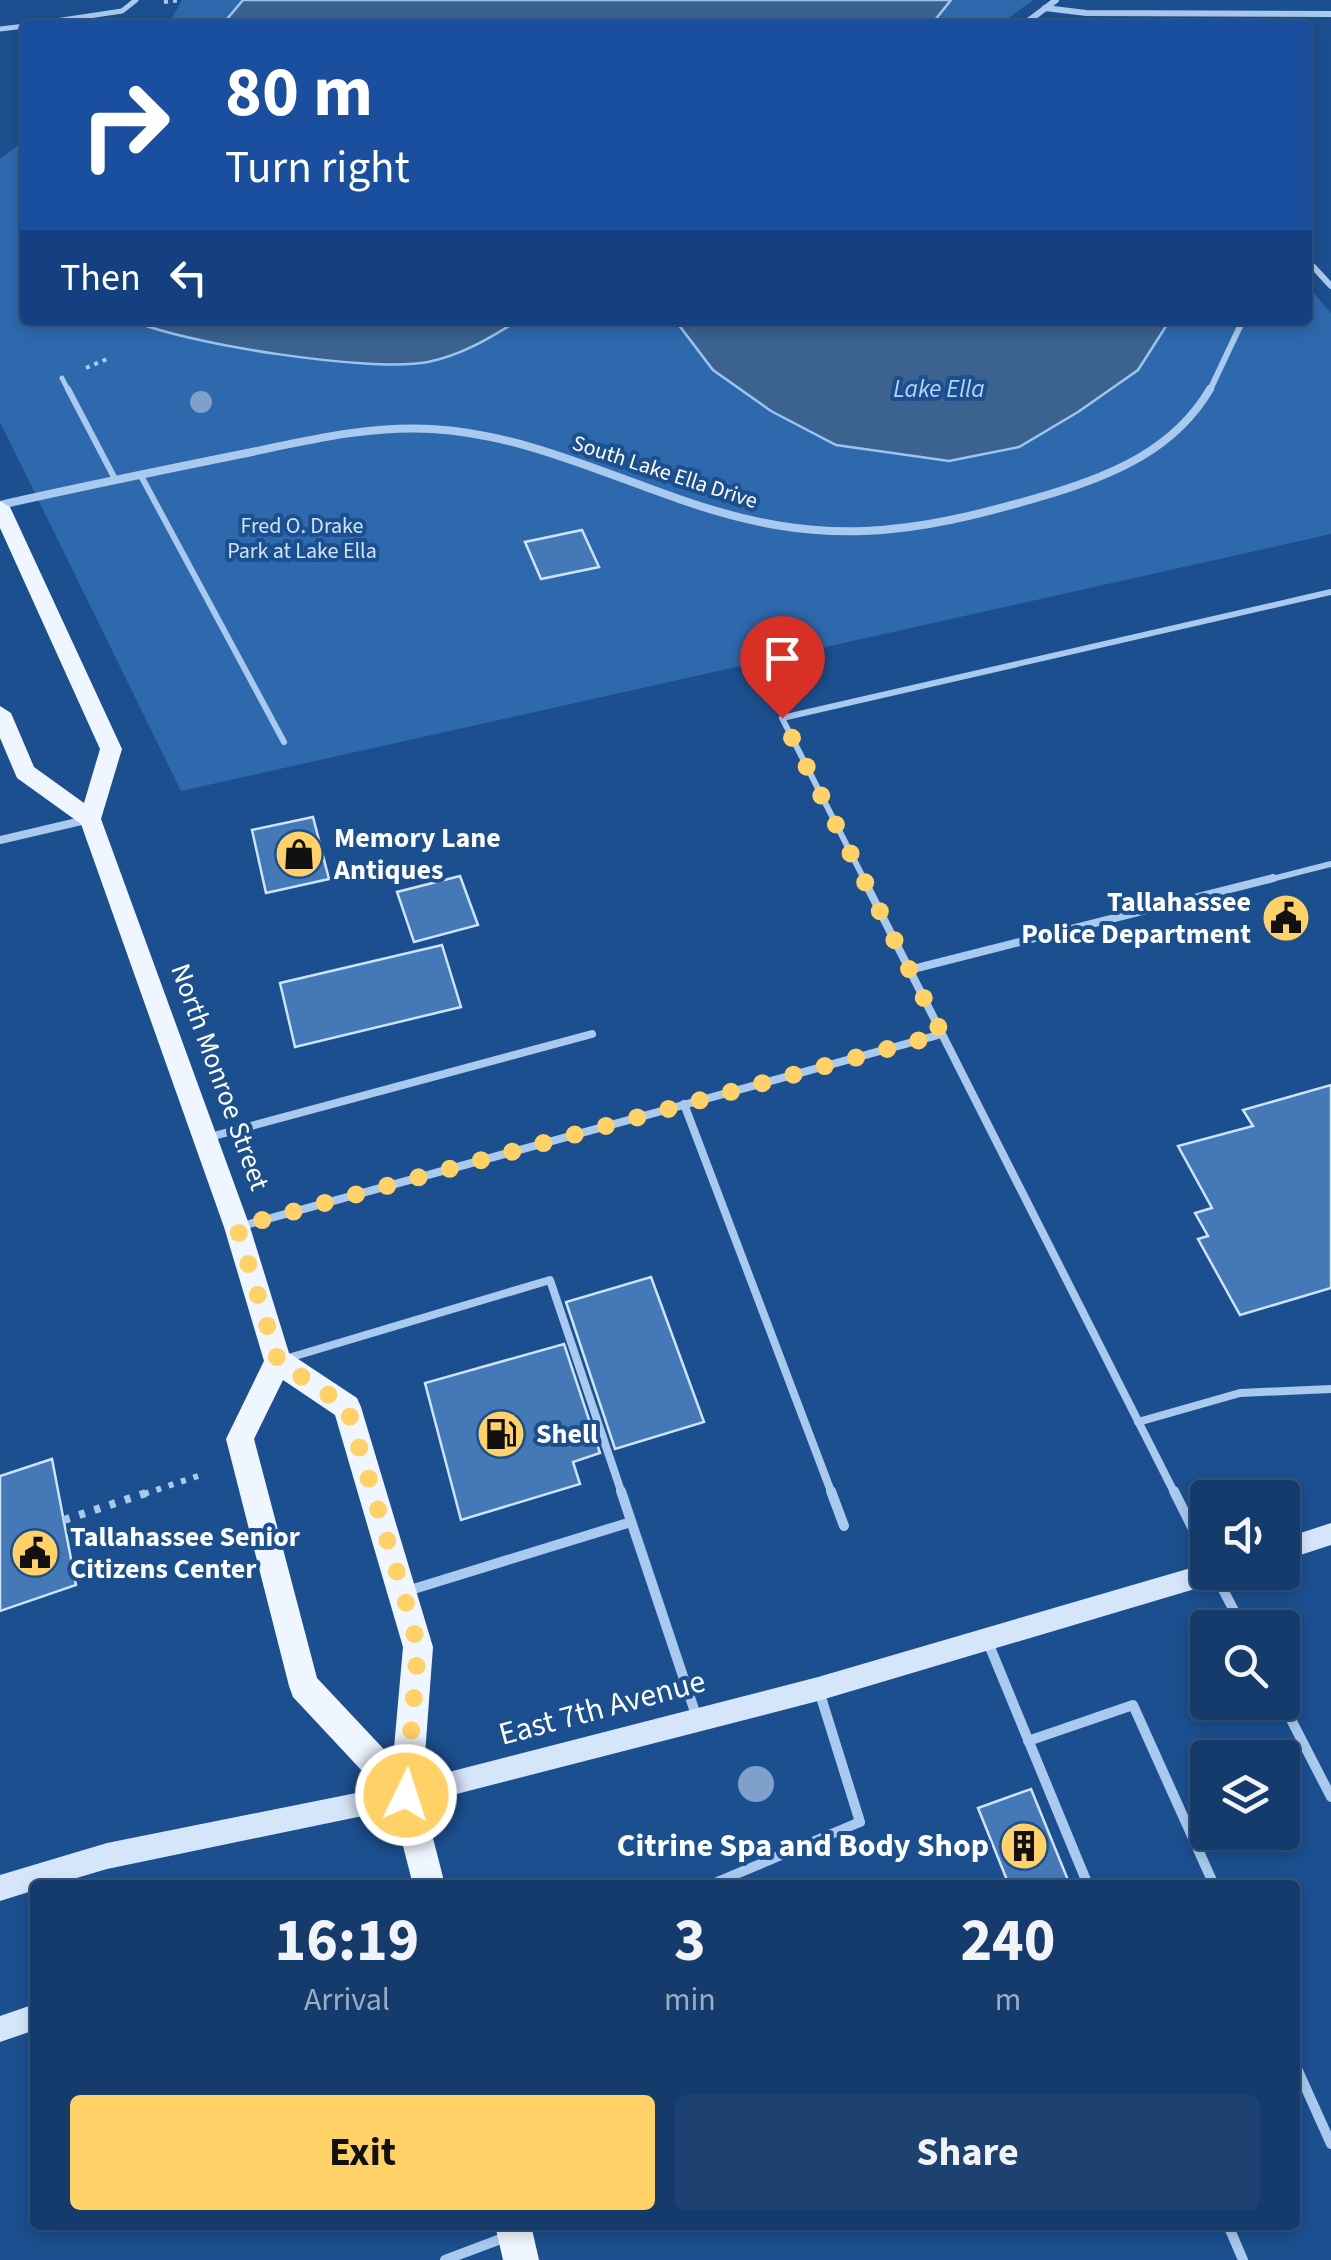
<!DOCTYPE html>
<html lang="en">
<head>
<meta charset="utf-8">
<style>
  body { margin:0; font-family:"Source Sans 3",sans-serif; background:#1d4271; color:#f1f3f6; height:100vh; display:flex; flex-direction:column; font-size:38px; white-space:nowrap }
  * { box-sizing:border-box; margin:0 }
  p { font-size:32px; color:#9dadc1 }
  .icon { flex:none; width:55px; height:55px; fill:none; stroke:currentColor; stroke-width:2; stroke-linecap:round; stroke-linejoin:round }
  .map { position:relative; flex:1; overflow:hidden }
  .sheet { position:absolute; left:30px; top:1880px; width:1270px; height:350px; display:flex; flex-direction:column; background:#143b6b; border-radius:10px; box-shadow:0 5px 15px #0003,0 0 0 2px #33557e }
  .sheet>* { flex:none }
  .guide { position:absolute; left:20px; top:20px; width:1292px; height:305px; border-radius:10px; box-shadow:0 5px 15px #0003,0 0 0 2px #33557e; background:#1a4fa0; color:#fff; overflow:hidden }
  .fabs { position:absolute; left:1190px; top:1480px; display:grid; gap:20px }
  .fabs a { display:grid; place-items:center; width:110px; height:110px; border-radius:10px; background:#143b6b; box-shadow:0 5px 15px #0003,0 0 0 2px #33557e; font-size:50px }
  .pin { position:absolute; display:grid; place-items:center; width:85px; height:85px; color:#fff; margin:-102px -42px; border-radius:50% 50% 50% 0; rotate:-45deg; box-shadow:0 0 10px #0007 }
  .pin .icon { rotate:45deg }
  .me { position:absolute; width:110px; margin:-55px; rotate:4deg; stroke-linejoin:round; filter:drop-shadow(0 0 8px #0008) }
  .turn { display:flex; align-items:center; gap:35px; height:210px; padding:0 40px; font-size:45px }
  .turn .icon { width:130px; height:130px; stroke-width:2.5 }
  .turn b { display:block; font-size:70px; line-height:85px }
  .then { display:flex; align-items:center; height:95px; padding:0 40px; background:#0003; gap:20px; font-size:38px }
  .eta { display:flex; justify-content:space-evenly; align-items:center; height:170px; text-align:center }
  .eta b { font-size:60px; font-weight:700; line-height:70px }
  .primary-button { display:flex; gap:20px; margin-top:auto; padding:20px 40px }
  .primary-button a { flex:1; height:115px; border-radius:10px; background:#ffd166; color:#111; font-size:40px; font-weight:700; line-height:115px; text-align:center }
  .primary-button a+a { background:#1d4271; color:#f1f3f6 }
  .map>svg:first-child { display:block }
  .green { fill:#2e69ad }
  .water { fill:#3c6290; stroke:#9cc4f0; stroke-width:2.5 }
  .building { fill:#4478b7; stroke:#cfe3fa; stroke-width:2.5 }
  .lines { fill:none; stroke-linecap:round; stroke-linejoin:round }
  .path-far2 { stroke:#a9c9ee; stroke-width:4; stroke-dasharray:4 5; stroke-linecap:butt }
  .path-far1 { stroke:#a9c9ee; stroke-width:6; stroke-dasharray:5 8; stroke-linecap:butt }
  .path { stroke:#a9c9ee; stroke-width:8; stroke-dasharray:6 10; stroke-linecap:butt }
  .lane-far3 { stroke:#a9c9ee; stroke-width:5 }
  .lane-far2 { stroke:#a9c9ee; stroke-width:6 }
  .lane-far1 { stroke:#a9c9ee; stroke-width:8 }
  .lane { stroke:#a9c9ee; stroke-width:10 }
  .street-far1 { stroke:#a9c9ee; stroke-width:6 }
  .street { stroke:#a9c9ee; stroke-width:8 }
  .secondary { fill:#d6e6fa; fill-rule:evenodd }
  .primary { fill:#f0f6ff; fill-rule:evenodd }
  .tree { fill:#7ea0ca }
  .route { stroke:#ffd166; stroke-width:18; stroke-dasharray:0 32.4 }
  .labels { text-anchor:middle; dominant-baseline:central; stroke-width:8; stroke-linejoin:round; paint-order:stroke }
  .far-street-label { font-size:22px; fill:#fff; stroke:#1b4f8f }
  .far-park-label { font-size:22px; fill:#cfe3fa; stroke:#1b4f8f }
  .far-water-label { font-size:25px; font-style:italic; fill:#b5d3f5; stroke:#1b4f8f }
  .poi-label { font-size:28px; font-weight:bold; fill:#fff; stroke:#1b4f8f; text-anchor:start }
  .street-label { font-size:28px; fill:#fff; stroke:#1b4f8f }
  .near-street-label { font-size:32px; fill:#fff; stroke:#1b4f8f }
  .near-poi-label { font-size:32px; font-weight:bold; fill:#fff; stroke:#1b4f8f; text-anchor:end }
</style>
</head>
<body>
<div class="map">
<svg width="1331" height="2260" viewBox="0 0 1331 2260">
  <rect width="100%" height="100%" fill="#1b4f8f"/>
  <g class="green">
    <polygon points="182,0 1033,0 999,25 168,25"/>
    <polygon points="25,140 25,320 1308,320 1308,286 1331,313 1331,534 181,791 0,422 0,159"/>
  </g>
  <g class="water">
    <polygon points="243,0 951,0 931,25 222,25"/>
    <path d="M131 320H519C490 338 462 355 428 362 371 373 184 344 131 320Z"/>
    <polygon points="675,320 1170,320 1138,370 1078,412 1019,447 949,461 836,445 771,411 713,370"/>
  </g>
  <g class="building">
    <polygon points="582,530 599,567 541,579 525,542"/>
    <polygon points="313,817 329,879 266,893 252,830"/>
    <polygon points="460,876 478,925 414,942 397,892"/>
    <polygon points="442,945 461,1007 295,1047 280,983"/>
    <polygon points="1331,1085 1331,1288 1240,1315 1198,1239 1208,1236 1195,1213 1212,1208 1178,1146 1253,1126 1243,1110"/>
    <polygon points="651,1277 704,1422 615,1449 566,1302"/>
    <polygon points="564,1344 600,1453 573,1462 580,1484 461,1520 425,1383"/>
    <polygon points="52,1459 76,1585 0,1611 0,1476"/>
    <polygon points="1031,1789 1070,1885 1009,1885 978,1808"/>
  </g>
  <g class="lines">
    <g class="path-far2">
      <polyline points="164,2 181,0"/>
      <polyline points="86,368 107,359"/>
    </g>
    <polyline class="path-far1" points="144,1494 201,1475"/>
    <polyline class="path" points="64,1520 152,1491"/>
    <g class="lane-far3">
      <polyline points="29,25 122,11 136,0"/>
      <polyline points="0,29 25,26"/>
      <polyline points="62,378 69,392"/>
    </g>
    <g class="lane-far2">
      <polyline points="68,389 115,479"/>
      <polyline points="140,474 284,742"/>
      <polyline points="865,881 782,718 1331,592"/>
      <polyline points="1264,881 1331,864"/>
    </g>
    <g class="lane-far1">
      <polyline points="863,878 1175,1494"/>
      <polyline points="909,970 1273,878"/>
      <polyline points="684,1104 832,1494"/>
      <polyline points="210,1137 592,1034"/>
      <polyline points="242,1226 942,1034"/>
      <polyline points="285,1359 550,1280 622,1494"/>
      <polyline points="1138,1422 1240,1393 1331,1389"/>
    </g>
    <g class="lane">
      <polyline points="621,1491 696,1715"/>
      <polyline points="831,1491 844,1526"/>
      <polyline points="1174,1491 1208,1559"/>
      <polyline points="1215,1574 1243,1628"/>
      <polyline points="407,1591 631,1522"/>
      <polyline points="987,1640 1088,1885"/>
      <polyline points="1282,1702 1331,1797"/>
      <polyline points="1028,1741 1133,1705 1214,1885"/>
      <polyline points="710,1885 860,1822 820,1694"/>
      <polyline points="1295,2064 1331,2144"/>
      <polyline points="1228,2225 1243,2260"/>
      <polyline points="445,2260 506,2237"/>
    </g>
    <g class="street-far1">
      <polyline points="1045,8 1086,13 1331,14"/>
      <polyline points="1023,25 1056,0"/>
      <polyline points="1308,261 1331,286"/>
      <polyline points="1209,392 1243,320"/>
    </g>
    <g class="street">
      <path d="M0 505C79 487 158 471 237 455 301 442 367 425 432 429 519 434 598 471 679 499 821 549 909 536 1050 494 1113 475 1175 449 1210 389"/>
      <polyline points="0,840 90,819"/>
    </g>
    <g class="secondary">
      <polygon points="1331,1523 1331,1545 1282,1561 1282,1539"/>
      <polygon points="1208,1563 1208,1572 1228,1572 1225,1580 818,1701 406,1807 107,1869 53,1885 35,1885 35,1890 0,1901 0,1875 107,1843 406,1783 818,1677"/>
      <polygon points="35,2004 35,2030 0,2042 0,2016"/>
    </g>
    <g class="primary">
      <path d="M0 501 10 507 122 749 101 819 250 1227 289 1353 357 1398 361 1407 433 1647 422 1795 445 1885H413L392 1803 293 1697 289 1686 226 1439 264 1361 224 1227 81 824 17 778 0 738V706L11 713 34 767 84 803 100 749 0 528ZM283 1380 335 1415 403 1647 393 1759 317 1678 254 1439Z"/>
      <polygon points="495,2225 531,2225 539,2260 503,2260"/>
    </g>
  </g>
  <g class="tree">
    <circle cx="201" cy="402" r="11"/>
    <circle cx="756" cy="1784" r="18"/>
  </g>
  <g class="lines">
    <polyline class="route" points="406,1795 418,1647 403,1592 347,1407 278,1361 237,1227 942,1034 782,718"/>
  </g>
  <defs>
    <g id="shop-disc" transform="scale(2.5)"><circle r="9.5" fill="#ffd166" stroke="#1b4f8f"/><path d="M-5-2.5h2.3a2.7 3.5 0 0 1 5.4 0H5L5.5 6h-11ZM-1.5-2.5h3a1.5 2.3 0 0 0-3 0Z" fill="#111"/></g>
    <g id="civic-disc" transform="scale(2.5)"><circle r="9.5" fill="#ffd166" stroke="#1b4f8f"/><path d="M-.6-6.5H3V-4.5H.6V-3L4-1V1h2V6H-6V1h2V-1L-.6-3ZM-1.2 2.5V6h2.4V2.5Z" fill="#111"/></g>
    <g id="fuel-disc" transform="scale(2.5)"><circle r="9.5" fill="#ffd166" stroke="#1b4f8f"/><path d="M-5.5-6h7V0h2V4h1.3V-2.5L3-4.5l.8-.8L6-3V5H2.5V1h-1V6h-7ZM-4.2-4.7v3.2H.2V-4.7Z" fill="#111"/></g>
    <g id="building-disc" transform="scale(2.5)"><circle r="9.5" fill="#ffd166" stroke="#1b4f8f"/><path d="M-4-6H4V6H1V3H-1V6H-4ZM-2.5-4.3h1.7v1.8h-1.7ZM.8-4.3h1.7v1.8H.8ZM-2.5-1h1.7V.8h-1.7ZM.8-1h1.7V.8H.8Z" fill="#111"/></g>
  </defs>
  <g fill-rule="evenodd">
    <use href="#shop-disc" x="299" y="854"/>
    <use href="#civic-disc" x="1286" y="918"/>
    <use href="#fuel-disc" x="501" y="1434"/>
    <use href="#civic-disc" x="35" y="1553"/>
    <use href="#building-disc" x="1024" y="1846"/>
  </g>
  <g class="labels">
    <g class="far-street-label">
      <text transform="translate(665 472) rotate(18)">South Lake Ella Drive</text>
    </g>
    <g class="far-park-label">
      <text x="302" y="526">Fred O. Drake<tspan x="302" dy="25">Park at Lake Ella</tspan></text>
    </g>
    <g class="far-water-label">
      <text x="939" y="389">Lake Ella</text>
    </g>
    <g class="poi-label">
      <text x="334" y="838">Memory Lane<tspan x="334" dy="32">Antiques</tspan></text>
      <text x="1251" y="902" text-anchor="end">Tallahassee<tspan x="1251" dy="32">Police Department</tspan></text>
      <text x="536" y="1434">Shell</text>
      <text x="70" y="1537">Tallahassee Senior<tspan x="70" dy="32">Citizens Center</tspan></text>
    </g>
    <g class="street-label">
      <text transform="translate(220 1077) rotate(70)">North Monroe Street</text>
    </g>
    <g class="near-street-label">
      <text transform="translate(602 1708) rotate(-15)">East 7th Avenue</text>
    </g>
    <g class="near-poi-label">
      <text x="989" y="1846">Citrine Spa and Body Shop</text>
    </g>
  </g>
</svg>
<div class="fabs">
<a><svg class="icon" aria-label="sound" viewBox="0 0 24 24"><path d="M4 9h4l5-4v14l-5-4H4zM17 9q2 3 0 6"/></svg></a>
<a><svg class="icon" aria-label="search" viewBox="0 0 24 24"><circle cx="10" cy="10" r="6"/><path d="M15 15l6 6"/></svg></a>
<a><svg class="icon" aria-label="layers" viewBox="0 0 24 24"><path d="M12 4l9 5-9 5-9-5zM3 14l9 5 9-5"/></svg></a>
</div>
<div class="pin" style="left:782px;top:718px;background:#d93025"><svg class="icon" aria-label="arrive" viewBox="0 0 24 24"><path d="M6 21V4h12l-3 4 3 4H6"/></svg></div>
<svg class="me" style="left:406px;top:1795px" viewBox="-20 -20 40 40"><circle r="17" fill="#ffd166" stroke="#fff" stroke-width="3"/><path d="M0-11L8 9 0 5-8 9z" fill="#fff"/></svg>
<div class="guide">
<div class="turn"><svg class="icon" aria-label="right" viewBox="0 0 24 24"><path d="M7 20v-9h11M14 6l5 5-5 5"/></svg><div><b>80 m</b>Turn right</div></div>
<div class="then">Then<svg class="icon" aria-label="left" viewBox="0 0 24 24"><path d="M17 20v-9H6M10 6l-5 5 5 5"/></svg></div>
</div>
<section class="sheet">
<div class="eta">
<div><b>16:19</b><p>Arrival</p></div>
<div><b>3</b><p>min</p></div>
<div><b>240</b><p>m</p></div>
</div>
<div class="primary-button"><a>Exit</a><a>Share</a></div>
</section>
</div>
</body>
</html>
